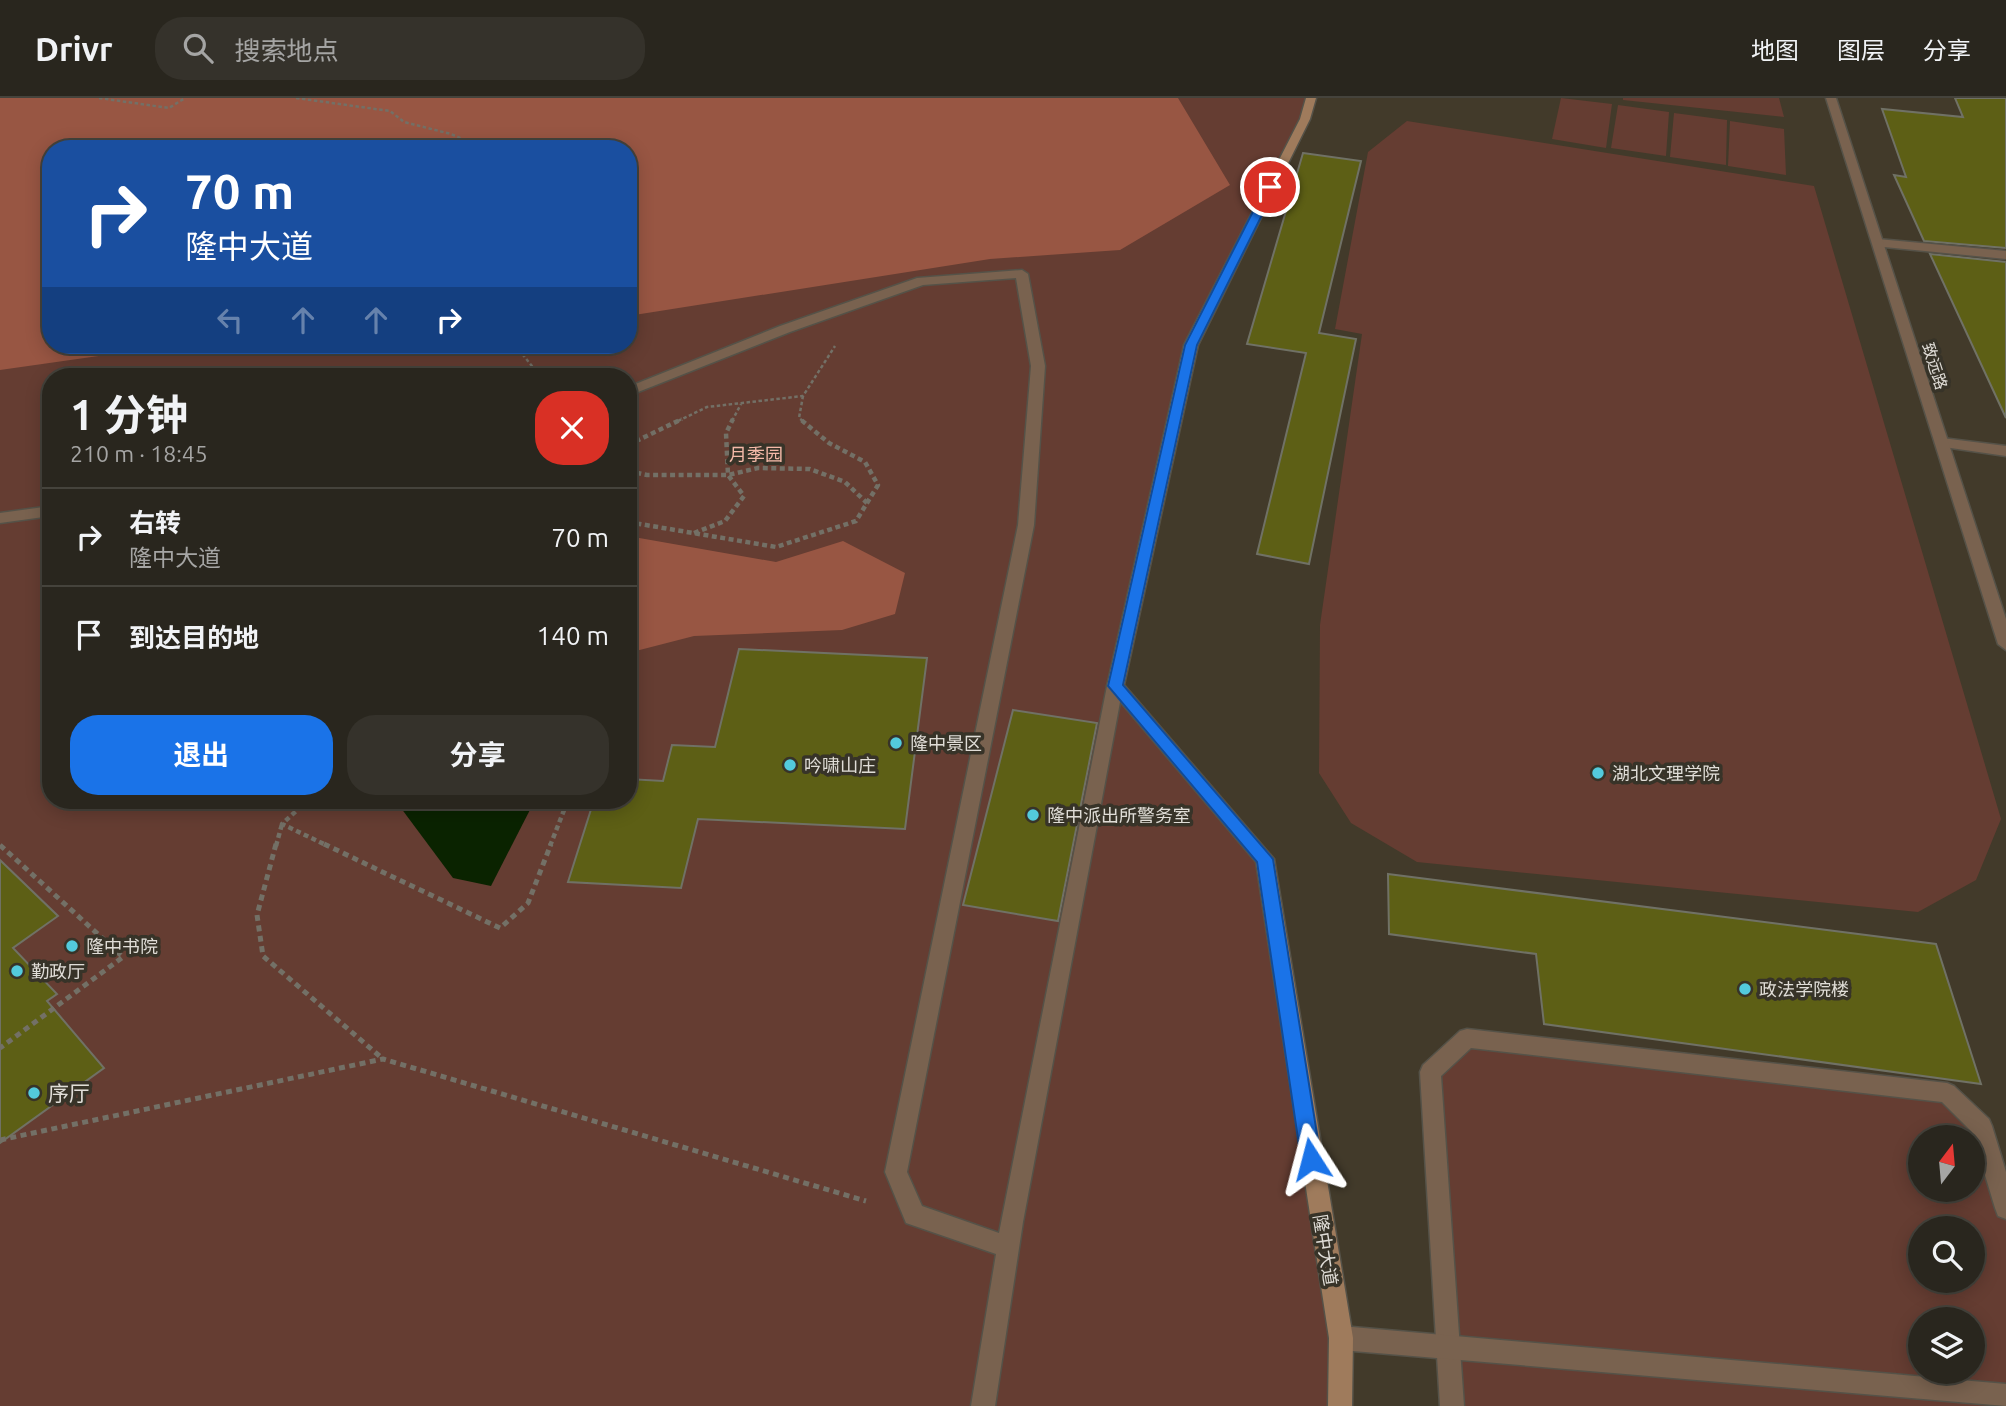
<!DOCTYPE html>
<html lang="zh">
<head>
<meta charset="utf-8">
<style>
  body { margin:0; font-family:Ubuntu,"Noto Sans SC",sans-serif; background:#35322b; color:#f1f3f6; height:100vh; display:flex; flex-direction:column; font-size:26px; white-space:nowrap }
  * { box-sizing:border-box; margin:0 }
  p { font-size:23px; color:#a5a5a4 }
  .icon { flex:none; width:38px; height:38px; fill:none; stroke:currentColor; stroke-width:2; stroke-linecap:round; stroke-linejoin:round }
  .map { position:relative; flex:1; overflow:hidden }
  .drawer { position:absolute; left:42px; top:270px; width:595px; height:441px; display:flex; flex-direction:column; background:#29261e; border-radius:28px; box-shadow:0 4px 18px #0003,0 0 0 2px #45433c }
  .drawer>* { flex:none }
  .banner { position:absolute; left:42px; top:42px; width:595px; height:214px; border-radius:28px; box-shadow:0 4px 18px #0003,0 0 0 2px #45433c; background:#1a4fa0; color:#fff; overflow:hidden }
  .needle { width:46px; rotate:16deg }
  .controls { position:absolute; left:1908px; top:1027px; display:grid; gap:14px }
  .controls a { display:grid; place-items:center; width:77px; height:77px; border-radius:50%; background:#29261e; box-shadow:0 4px 18px #0003,0 0 0 2px #45433c; font-size:35px }
  .pin { position:absolute; display:grid; place-items:center; width:60px; height:60px; color:#fff; margin:-30px; border:4px solid #fff; border-radius:50%; box-shadow:0 2px 7px #0007 }
  .me { position:absolute; width:77px; margin:-38px; rotate:351deg; stroke-linejoin:round; filter:drop-shadow(0 0 5px #0008) }
  .turn { display:flex; align-items:center; gap:24px; height:147px; padding:0 28px; font-size:32px }
  .turn .icon { width:91px; height:91px; stroke-width:2.5 }
  .turn b { display:block; font-size:49px; line-height:60px }
  .lanes { display:flex; align-items:center; height:66px; padding:0 28px; background:#0003; justify-content:center; gap:35px; direction:ltr }
  .lanes .off { opacity:.35 }
  .round { display:grid; place-items:center; flex:none; width:74px; height:74px; border-radius:28px; background:#35322b }
  .summary { display:flex; align-items:center; justify-content:space-between; height:119px; padding:0 28px }
  h1 { font-size:42px; font-weight:700; line-height:52px }
  .action { display:flex; gap:14px; margin-top:auto; padding:14px 28px }
  .action a { flex:1; height:80px; border-radius:28px; background:#1a73e8; color:#fff; font-size:28px; font-weight:700; line-height:80px; text-align:center }
  .action a+a { background:#35322b; color:#f1f3f6 }
  ul { padding:0; list-style:none }
  li { display:flex; align-items:center; gap:21px; height:98px; padding:0 28px; border-top:2px solid #45433c }
  li div { flex:1 }
  li b { display:block; font-size:26px }
  li em { font-style:normal }
  header { display:flex; align-items:center; gap:42px; box-sizing:border-box; height:98px; padding:0 35px; background:#29261e; border-bottom:2px solid #45433c }
  header strong { font-size:33px }
  nav { display:flex; gap:38px; margin-inline-start:auto; font-size:24px }
  .search { width:490px; height:63px; background:#35322b; display:flex; align-items:center; gap:18px; box-sizing:border-box; padding:0 24px; border-radius:28px; color:#a5a5a4; font-size:26px }
  .map>svg:first-child { display:block }
  .built { fill:#423a2a; fill-rule:evenodd }
  .green { fill:#653d32; fill-rule:evenodd }
  .forest { fill:#985643 }
  .water { fill:#0a2300 }
  .building { fill:#5d5f15; stroke:#707165; stroke-width:2 }
  .lines { fill:none; stroke-linecap:round; stroke-linejoin:round }
  .lane-casing { stroke:#555248; stroke-width:3 }
  .street-casing { stroke:#555248; stroke-width:3 }
  .secondary-casing { stroke:#555248; stroke-width:3 }
  .path-far2 { stroke:#737066; stroke-width:2.5; stroke-dasharray:3.5 2.5; stroke-linecap:butt }
  .path-far1 { stroke:#737066; stroke-width:4.5; stroke-dasharray:5 3.5; stroke-linecap:butt }
  .path { stroke:#737066; stroke-width:5; stroke-dasharray:6 4.5; stroke-linecap:butt }
  .lane { fill:#79624f; fill-rule:evenodd }
  .street { fill:#79624f; fill-rule:evenodd }
  .secondary { fill:#9f7b5c; fill-rule:evenodd }
  .route { fill:#1a73e8; stroke:#114b97; stroke-width:2 }
  .poi-dot { fill:#53cadc; stroke:#373328; stroke-width:2.5 }
  .labels { text-anchor:middle; dominant-baseline:central; stroke-width:7; stroke-linejoin:round; paint-order:stroke }
  .far-street-label { font-size:16px; fill:#e0ddd7; stroke:#373328 }
  .park-label { font-size:18px; fill:#f4b9a8; stroke:#373328 }
  .poi-label { font-size:18px; fill:#e0ddd7; stroke:#373328; text-anchor:start }
  .street-label { font-size:18px; fill:#e0ddd7; stroke:#373328 }
  .near-poi-label { font-size:21px; fill:#e0ddd7; stroke:#373328; text-anchor:start }
</style>
</head>
<body>
<header>
<strong>Drivr</strong>
<div class="search"><svg class="icon" aria-label="search" viewBox="0 0 24 24"><circle cx="10" cy="10" r="6"/><path d="M15 15l6 6"/></svg>搜索地点</div>
<nav><a>地图</a><a>图层</a><a>分享</a></nav>
</header>
<div class="map">
<svg width="2006" height="1308" viewBox="0 0 2006 1308">
  <rect width="100%" height="100%" fill="#373328"/>
  <path class="built" d="M1311 0H2006V1308H1340L1115 588 1191 247ZM1920 1040H1972V1092H1920ZM1920 1130H1972V1183H1920ZM1920 1222H1972V1274H1920Z"/>
  <g class="green">
    <path d="M0 0H1311L1191 247 1115 588 1265 761 1340 1308H0ZM51 51H628V247H51ZM51 278H628V702H51Z"/>
    <polygon points="1561,0 1612,6 1606,50 1552,41"/>
    <polygon points="1623,0 1779,0 1784,19 1623,2"/>
    <polygon points="1618,7 1669,14 1666,58 1611,50"/>
    <polygon points="1674,15 1727,22 1726,67 1670,59"/>
    <polygon points="1407,23 1814,88 2001,721 1976,782 1918,814 1417,764 1351,725 1319,675 1320,527 1362,236 1335,231 1368,54"/>
    <polygon points="1730,23 1784,31 1786,77 1728,68"/>
    <path d="M1467 940 1947 995 1981 1028 2006 1110V1308H1452L1430 974ZM1920 1040H1972V1092H1920ZM1920 1130H1972V1183H1920ZM1920 1222H1972V1274H1920Z"/>
  </g>
  <g class="forest">
    <polygon points="0,0 1178,0 1230,87 1120,152 990,161 628,218 628,51 51,51 51,247 176,247 0,272"/>
    <polygon points="628,438 776,464 843,443 905,475 895,516 842,532 694,538 628,555"/>
  </g>
  <polygon class="water" points="395,702 535,702 491,788 453,780"/>
  <g class="building">
    <polygon points="1955,0 2006,0 2006,150 1924,143 1894,77 1906,79 1882,11 1963,19"/>
    <polygon points="1303,55 1361,63 1319,235 1356,241 1309,466 1257,456 1306,255 1247,246"/>
    <polygon points="1930,156 2006,164 2006,320"/>
    <polygon points="739,551 927,560 905,731 698,721 681,790 568,784 594,702 628,702 628,681 663,683 672,647 715,649"/>
    <polygon points="1013,612 1097,625 1058,823 963,807"/>
    <polygon points="0,762 58,818 13,850 57,896 47,903 104,970 0,1045"/>
    <polygon points="1388,776 1936,846 1981,986 1544,926 1536,856 1389,836"/>
  </g>
  <g class="lines">
    <g class="lane-casing">
      <g id="lane">
        <polygon points="1878,141 2006,153 2006,161 1874,148 1874,142"/>
        <polygon points="1942,340 2006,348 2006,358 1937,348 1935,345"/>
        <polygon points="1467,931 1947,985 1954,988 1989,1021 1992,1028 2006,1074 2006,1121 1998,1118 1995,1110 1972,1034 1942,1004 1471,950 1441,978 1464,1308 1440,1308 1420,974 1423,967 1460,933"/>
      </g>
    </g>
    <g class="street-casing">
      <g id="street">
        <polygon points="1826,0 1836,0 2006,521 2006,552 1998,546"/>
        <polygon points="1022,172 1028,176 1045,268 1034,427 907,1074 922,1108 999,1135 1107,588 1115,582 1123,588 1023,1124 995,1308 971,1308 996,1156 906,1125 885,1074 1018,427 1031,268 1016,180 923,187 790,234 628,298 628,289 780,228 917,180"/>
        <polygon points="51,408 51,418 0,425 0,415"/>
        <polygon points="1341,1228 2006,1286 2006,1308 1341,1252 1333,1248 1329,1240 1333,1232"/>
      </g>
    </g>
    <g class="secondary-casing">
      <polygon id="secondary" points="1306,0 1316,0 1310,21 1198,247 1124,587 1274,761 1353,1240 1352,1308 1328,1308 1329,1240 1256,764 1107,588 1184,247 1300,21"/>
    </g>
    <g class="path-far2">
      <polyline points="99,0 169,10 185,0"/>
      <polyline points="296,0 390,13 404,24 451,36 485,51"/>
      <polyline points="515,247 540,278"/>
      <polyline points="678,323 707,309 803,298 835,248"/>
      <polyline points="732,323 741,306"/>
      <polyline points="803,323 799,320 803,298"/>
    </g>
    <g class="path-far1">
      <polyline points="628,347 682,321"/>
      <polyline points="628,373 647,377 728,377 758,370 810,371 845,384 867,405"/>
      <polyline points="628,424 776,449 856,423 878,387 865,364 829,345 800,321"/>
      <polyline points="694,435 725,423 744,398 728,377 726,335 733,321"/>
      <polyline points="308,702 282,726 328,748"/>
      <polyline points="276,748 282,726"/>
      <polyline points="550,748 568,702"/>
    </g>
    <g class="path">
      <polyline points="276,746 257,817 263,858 383,961"/>
      <polyline points="324,746 500,830 528,805 551,746"/>
      <polyline points="0,747 123,859 0,950"/>
      <polyline points="0,1042 383,961 866,1103"/>
    </g>
    <use href="#lane" class="lane"/>
    <use href="#street" class="street"/>
    <use href="#secondary" class="secondary"/>
  </g>
  <polygon class="route" points="1267,86 1276,89 1197,247 1123,587 1273,761 1321,1061 1318,1068 1311,1071 1304,1068 1301,1061 1257,764 1108,588 1185,247"/>
  <g class="poi-dot">
    <circle cx="896" cy="645" r="7"/>
    <circle cx="790" cy="667" r="7"/>
    <circle cx="1598" cy="675" r="7"/>
    <circle cx="1033" cy="717" r="7"/>
    <circle cx="72" cy="848" r="7"/>
    <circle cx="17" cy="873" r="7"/>
    <circle cx="1745" cy="891" r="7"/>
    <circle cx="34" cy="995" r="7"/>
  </g>
  <g class="labels">
    <g class="far-street-label">
      <text transform="translate(1935 268) rotate(72)">致远路</text>
    </g>
    <g class="park-label">
      <text x="756" y="356">月季园</text>
    </g>
    <g class="poi-label">
      <text x="910" y="645">隆中景区</text>
      <text x="804" y="667">吟啸山庄</text>
      <text x="1612" y="675">湖北文理学院</text>
      <text x="1047" y="717">隆中派出所警务室</text>
      <text x="86" y="848">隆中书院</text>
      <text x="31" y="873">勤政厅</text>
      <text x="1759" y="891">政法学院楼</text>
    </g>
    <g class="street-label">
      <text transform="translate(1326 1152) rotate(81)">隆中大道</text>
    </g>
    <g class="near-poi-label">
      <text x="48" y="995">序厅</text>
    </g>
  </g>
</svg>
<div class="controls">
<a><svg class="needle" viewBox="-14 -14 28 28"><path d="M0-13l5 13h-10z" fill="#e53935"/><path d="M0 13l5-13h-10z" fill="#a5a5a4"/></svg></a>
<a><svg class="icon" aria-label="search" viewBox="0 0 24 24"><circle cx="10" cy="10" r="6"/><path d="M15 15l6 6"/></svg></a>
<a><svg class="icon" aria-label="layers" viewBox="0 0 24 24"><path d="M12 4l9 5-9 5-9-5zM3 14l9 5 9-5"/></svg></a>
</div>
<div class="pin" style="left:1270px;top:89px;background:#d93025"><svg class="icon" aria-label="arrive" viewBox="0 0 24 24"><path d="M6 21V4h12l-3 4 3 4H6"/></svg></div>
<svg class="me" style="left:1311px;top:1061px" viewBox="-20 -20 40 40"><path d="M0-17L14 15 0 8-14 15z" fill="#1a73e8" stroke="#fff" stroke-width="4"/></svg>
<div class="banner">
<div class="turn"><svg class="icon" aria-label="right" viewBox="0 0 24 24"><path d="M7 20v-9h11M14 6l5 5-5 5"/></svg><div><b>70 m</b>隆中大道</div></div>
<div class="lanes"><svg class="icon off" aria-label="left" viewBox="0 0 24 24"><path d="M17 20v-9H6M10 6l-5 5 5 5"/></svg><svg class="icon off" aria-label="ahead" viewBox="0 0 24 24"><path d="M12 20V5M6 11l6-6 6 6"/></svg><svg class="icon off" aria-label="ahead" viewBox="0 0 24 24"><path d="M12 20V5M6 11l6-6 6 6"/></svg><svg class="icon" aria-label="right" viewBox="0 0 24 24"><path d="M7 20v-9h11M14 6l5 5-5 5"/></svg></div>
</div>
<section class="drawer">
<div class="summary"><div><h1>1 分钟</h1><p>210 m · 18:45</p></div><a class="round" style="background:#d93025;color:#fff"><svg class="icon" aria-label="close" viewBox="0 0 24 24"><path d="M6 6l12 12M18 6L6 18"/></svg></a></div>
<ul>
<li><svg class="icon" aria-label="right" viewBox="0 0 24 24"><path d="M7 20v-9h11M14 6l5 5-5 5"/></svg><div><b>右转</b><p>隆中大道</p></div><em>70 m</em></li>
<li><svg class="icon" aria-label="arrive" viewBox="0 0 24 24"><path d="M6 21V4h12l-3 4 3 4H6"/></svg><div><b>到达目的地</b></div><em>140 m</em></li>
</ul>
<div class="action"><a>退出</a><a>分享</a></div>
</section>
</div>
</body>
</html>
